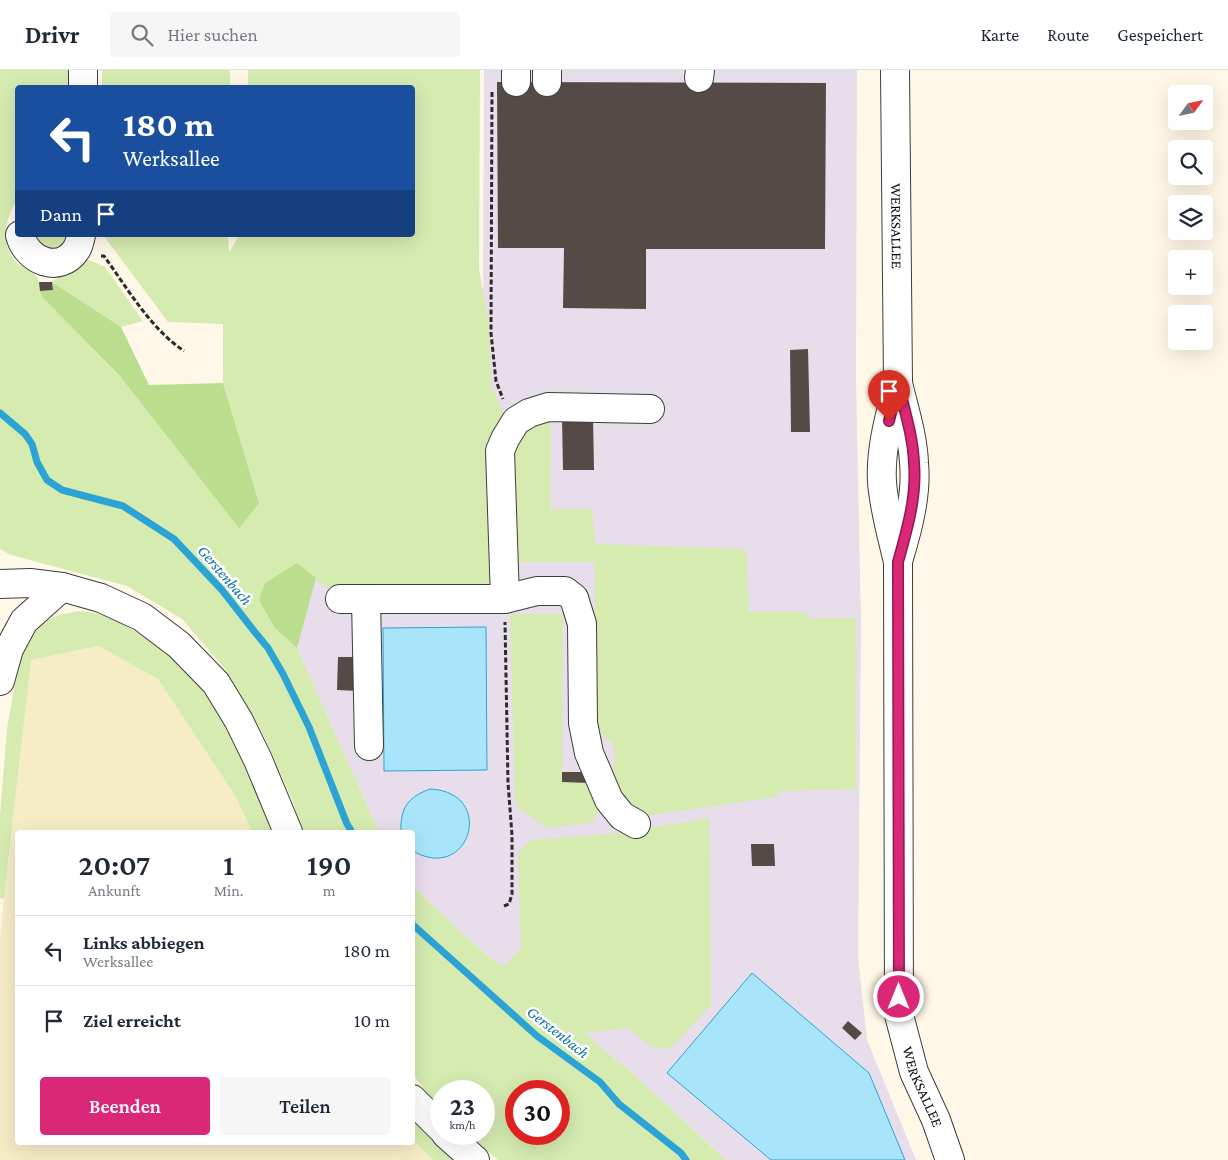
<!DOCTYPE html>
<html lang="de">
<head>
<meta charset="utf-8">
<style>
  body { margin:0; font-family:"Crimson Pro",serif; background:#f6f6f7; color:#1f2937; height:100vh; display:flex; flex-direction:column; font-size:19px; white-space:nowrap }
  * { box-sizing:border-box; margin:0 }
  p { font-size:16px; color:#747a83 }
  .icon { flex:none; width:28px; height:28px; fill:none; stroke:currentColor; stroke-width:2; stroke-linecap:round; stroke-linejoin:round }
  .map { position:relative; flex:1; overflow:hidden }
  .panel { position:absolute; left:15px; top:760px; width:400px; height:315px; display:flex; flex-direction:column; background:#fff; border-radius:5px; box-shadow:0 5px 20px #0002 }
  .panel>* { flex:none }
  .guide { position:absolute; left:15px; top:15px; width:400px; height:152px; border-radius:5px; box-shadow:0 5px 20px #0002; background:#1a4fa0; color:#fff; overflow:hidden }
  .needle { width:32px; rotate:57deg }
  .tools { position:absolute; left:1168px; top:15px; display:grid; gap:10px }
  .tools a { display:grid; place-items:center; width:45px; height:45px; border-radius:5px; background:#fff; box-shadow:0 5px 20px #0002; font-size:25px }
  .speed { position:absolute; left:430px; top:1010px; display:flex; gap:10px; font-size:25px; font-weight:700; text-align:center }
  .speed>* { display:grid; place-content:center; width:65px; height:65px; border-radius:50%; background:#fff; box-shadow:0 5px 20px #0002; line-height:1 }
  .speed small { font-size:12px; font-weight:400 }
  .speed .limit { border:8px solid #d22; background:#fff; color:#111 }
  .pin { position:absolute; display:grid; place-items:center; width:42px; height:42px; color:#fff; margin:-51px -21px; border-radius:50% 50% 50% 0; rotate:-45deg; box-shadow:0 0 5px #0007 }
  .pin .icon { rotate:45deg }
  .me { position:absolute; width:55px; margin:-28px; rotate:0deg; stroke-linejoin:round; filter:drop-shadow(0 0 4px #0008) }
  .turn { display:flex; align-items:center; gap:18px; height:105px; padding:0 25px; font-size:22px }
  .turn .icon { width:65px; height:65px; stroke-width:2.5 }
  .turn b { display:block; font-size:35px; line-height:42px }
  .then { display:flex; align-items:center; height:48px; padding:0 25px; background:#0003; gap:10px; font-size:19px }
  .eta { display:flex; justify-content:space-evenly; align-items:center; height:85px; text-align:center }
  .eta b { font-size:30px; font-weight:600; line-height:35px }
  .button { display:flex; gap:10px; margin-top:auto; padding:10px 25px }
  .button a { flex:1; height:58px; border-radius:5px; background:#db2777; color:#fff; font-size:20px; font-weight:600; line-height:58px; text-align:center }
  .button a+a { background:#f6f6f7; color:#1f2937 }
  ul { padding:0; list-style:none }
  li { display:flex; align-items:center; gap:15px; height:70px; padding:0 25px; border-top:1px solid #e0e1e3 }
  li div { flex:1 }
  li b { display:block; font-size:19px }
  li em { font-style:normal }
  header { display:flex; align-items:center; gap:30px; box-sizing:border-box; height:70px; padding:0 25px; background:#fff; border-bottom:1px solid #e0e1e3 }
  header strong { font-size:24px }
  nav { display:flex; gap:28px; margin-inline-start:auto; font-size:18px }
  .search { width:350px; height:45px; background:#f6f6f7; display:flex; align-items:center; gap:12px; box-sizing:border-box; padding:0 18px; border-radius:5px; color:#747a83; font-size:19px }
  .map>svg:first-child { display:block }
  .industrial { fill:#e8ddeb }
  .farmland { fill:#f6edc7 }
  .green { fill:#d5ebb0; fill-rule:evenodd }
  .forest { fill:#badd8e }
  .water { fill:#a9e5fa; stroke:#2ba4d5 }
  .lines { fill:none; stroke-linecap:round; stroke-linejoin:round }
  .stream { stroke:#2ba4d5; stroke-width:7 }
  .building { fill:#544a46 }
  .minor-casing { stroke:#3d3d3d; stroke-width:30 }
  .path { stroke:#2c2c2c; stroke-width:3; stroke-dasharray:5 2.5; stroke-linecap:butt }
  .minor { stroke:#fff; stroke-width:28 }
  .route-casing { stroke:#8e194d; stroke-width:12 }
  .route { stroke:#db2777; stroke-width:9 }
  .labels { text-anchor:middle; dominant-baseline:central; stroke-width:5; stroke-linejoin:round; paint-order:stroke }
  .street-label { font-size:15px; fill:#0a0a0a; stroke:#fff }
  .water-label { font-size:16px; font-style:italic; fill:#0d72a2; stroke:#fff }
</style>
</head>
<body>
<header>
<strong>Drivr</strong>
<div class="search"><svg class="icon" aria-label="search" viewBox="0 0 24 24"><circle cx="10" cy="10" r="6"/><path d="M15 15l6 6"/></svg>Hier suchen</div>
<nav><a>Karte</a><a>Route</a><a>Gespeichert</a></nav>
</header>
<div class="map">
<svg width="1228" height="1090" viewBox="0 0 1228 1090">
  <rect width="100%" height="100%" fill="#fff8e8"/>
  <polygon class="industrial" points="484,0 857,0 856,309 861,552 858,887 867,970 916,1090 726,1090 631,1002 470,871 413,816 412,762 379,762 297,578 275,558 259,530 265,513 314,466 482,466"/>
  <polygon class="farmland" points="98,576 158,609 236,727 252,762 18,762 18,1072 412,1072 413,1070 433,1090 0,1090 0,865 31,590"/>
  <g class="green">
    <path d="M0 0H70L69 17 18 18 17 130C5 150 0 171 15 191 20 197 29 198 34 204 41 209 40 221 43 228L120 306 259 433 223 313V254L168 252 103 165H228L229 183 239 165H412V18L248 17V0H480L479 199 488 248 492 317 505 345 493 512 476 522 327 518 297 493 275 558 297 578 379 762H303L291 727 260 658 226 600 182 549 127 516 11 485 0 479Z"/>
    <rect x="102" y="0" width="128" height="17"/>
    <polygon points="27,165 71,165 67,173 51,184"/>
    <polygon points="84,188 105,197 143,251 121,257 52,212"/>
    <polygon points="551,342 550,439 592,439 595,474 746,479 749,542 801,542 812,548 856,548 856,719 780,721 776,727 645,746 622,737 612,705 615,688 613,674 594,657 595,492 513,492 509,450 515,363"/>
    <path d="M79 541C104 542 118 551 139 564 180 589 215 628 237 671 252 700 263 732 275 762H252L236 727 158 609 98 576 31 590 4 829 0 828V745L7 659 20 584 32 562 48 550 59 545Z"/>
    <polygon points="510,544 563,544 562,712 589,713 594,704 599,740 591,753 547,758 518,737 515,729"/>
    <path d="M709 748 711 935 670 979 652 977 628 958 584 963 631 1002 726 1090H498L468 1064H484V1021H441V1038L429 1027 413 1004V816L470 871 502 897 521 879 518 782 532 770 619 763ZM516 1021H559V1064H516Z"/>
    <polygon points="412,1042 460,1090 433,1090 413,1070"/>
  </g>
  <g class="forest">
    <polygon points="52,212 121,257 149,315 223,313 259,433 239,458 120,306 43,228 40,221 53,220"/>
    <polygon points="297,493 316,508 297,578 275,558 259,530 265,513"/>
  </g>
  <g class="water">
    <polygon points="486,557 487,700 384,701 383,558"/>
    <path d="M430 719C497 722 470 814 413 781L412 762H401C400 738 408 727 430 719Z"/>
    <polygon points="752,903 869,1003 905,1090 771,1090 667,1003"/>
  </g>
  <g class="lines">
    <g class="stream">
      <polyline points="0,343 25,364 32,374 37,392 47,410 62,420 123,436 174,469 222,520 254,561 268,578 283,604 309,657 347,754 352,762"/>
      <polyline points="412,854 537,966 600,1012 619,1034 681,1083 686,1090"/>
    </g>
  </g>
  <g class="building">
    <polygon points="497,12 826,13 825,179 646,179 646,239 563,238 564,178 498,178"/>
    <polygon points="39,212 52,212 53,220 40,221"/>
    <polygon points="808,279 810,362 791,362 790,280"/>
    <polygon points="562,347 593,347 594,400 563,400"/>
    <polygon points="338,587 359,587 359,621 337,620"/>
    <polygon points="562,702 590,702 589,713 562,712"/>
    <polygon points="751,774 774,774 775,796 752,796"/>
    <polygon points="848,951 862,963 855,970 842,958"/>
  </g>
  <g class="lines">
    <g class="minor-casing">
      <g id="minor">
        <polyline points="547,0 547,12"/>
        <path id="s1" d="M895 0 898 313C904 339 913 366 914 393 917 424 908 458 899 488"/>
        <polyline points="699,8 700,0"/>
        <polyline points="516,12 516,0"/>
        <polyline points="83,18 83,0"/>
        <path d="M20 165C26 190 59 205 76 180 79 176 80 170 81 165"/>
        <path id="s2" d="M898 313C890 345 880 379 882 412 884 439 892 466 898 492L899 945 914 1002 936 1050 950 1090"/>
        <polyline points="0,514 30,513 62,517 101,528 142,547 179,575 216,613 239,651 258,690 288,762"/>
        <polyline points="340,529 505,529 537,521 565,521 574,528 582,554 583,653 589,683 609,730 622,746 636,754"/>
        <polyline points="366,529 369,676"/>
        <polyline points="505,529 500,381 505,369 516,351 529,343 548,337 650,339"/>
        <polyline points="0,611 9,579 24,551 62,517"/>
        <polyline points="412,1029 441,1058"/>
        <polyline points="446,1064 475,1090"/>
      </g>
    </g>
    <g class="path">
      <polyline points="492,22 491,263 496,311 503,329"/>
      <path d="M101 186H104C128 219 150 258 184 281"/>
      <polyline points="504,836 509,834 512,824 512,765 508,713 505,552"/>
    </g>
    <use href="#minor" class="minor"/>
  </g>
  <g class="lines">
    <g class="route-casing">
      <path id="route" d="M889 351 898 313C904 339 913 366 914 393 917 426 907 460 898 492L899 927"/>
    </g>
    <use href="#route" class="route"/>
  </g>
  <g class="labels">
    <g class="street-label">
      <text stroke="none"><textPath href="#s1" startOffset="156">WERKSALLEE</textPath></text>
      <text stroke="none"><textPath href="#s2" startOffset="711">WERKSALLEE</textPath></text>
    </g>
    <g class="water-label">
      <text transform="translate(225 505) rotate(49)">Gerstenbach</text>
      <text transform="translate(558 962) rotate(38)">Gerstenbach</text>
    </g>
  </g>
</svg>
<div class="tools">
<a><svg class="needle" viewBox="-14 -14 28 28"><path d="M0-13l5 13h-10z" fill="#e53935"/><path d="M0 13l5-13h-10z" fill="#747a83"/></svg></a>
<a><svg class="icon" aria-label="search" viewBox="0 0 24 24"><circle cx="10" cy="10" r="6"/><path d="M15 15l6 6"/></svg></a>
<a><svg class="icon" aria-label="layers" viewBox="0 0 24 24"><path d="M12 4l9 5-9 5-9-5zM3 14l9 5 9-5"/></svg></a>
<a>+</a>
<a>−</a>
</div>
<div class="speed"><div>23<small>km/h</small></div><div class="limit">30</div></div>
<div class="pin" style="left:889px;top:351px;background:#d93025"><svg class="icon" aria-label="arrive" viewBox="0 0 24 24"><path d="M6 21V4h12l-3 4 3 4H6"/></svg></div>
<svg class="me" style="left:899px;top:927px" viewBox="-20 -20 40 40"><circle r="17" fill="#db2777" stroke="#fff" stroke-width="3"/><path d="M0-11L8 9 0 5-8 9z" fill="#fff"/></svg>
<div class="guide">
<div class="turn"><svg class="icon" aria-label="left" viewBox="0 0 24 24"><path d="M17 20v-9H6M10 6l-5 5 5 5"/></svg><div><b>180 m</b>Werksallee</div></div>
<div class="then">Dann<svg class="icon" aria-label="arrive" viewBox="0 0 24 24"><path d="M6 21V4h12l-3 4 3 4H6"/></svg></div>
</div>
<section class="panel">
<div class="eta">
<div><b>20:07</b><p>Ankunft</p></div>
<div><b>1</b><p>Min.</p></div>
<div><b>190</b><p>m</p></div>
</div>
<ul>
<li><svg class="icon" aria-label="left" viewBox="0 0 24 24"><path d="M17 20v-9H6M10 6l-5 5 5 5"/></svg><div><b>Links abbiegen</b><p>Werksallee</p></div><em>180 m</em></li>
<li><svg class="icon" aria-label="arrive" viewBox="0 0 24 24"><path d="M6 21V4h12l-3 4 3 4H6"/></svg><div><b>Ziel erreicht</b></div><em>10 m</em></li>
</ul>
<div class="button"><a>Beenden</a><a>Teilen</a></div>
</section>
</div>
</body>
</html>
